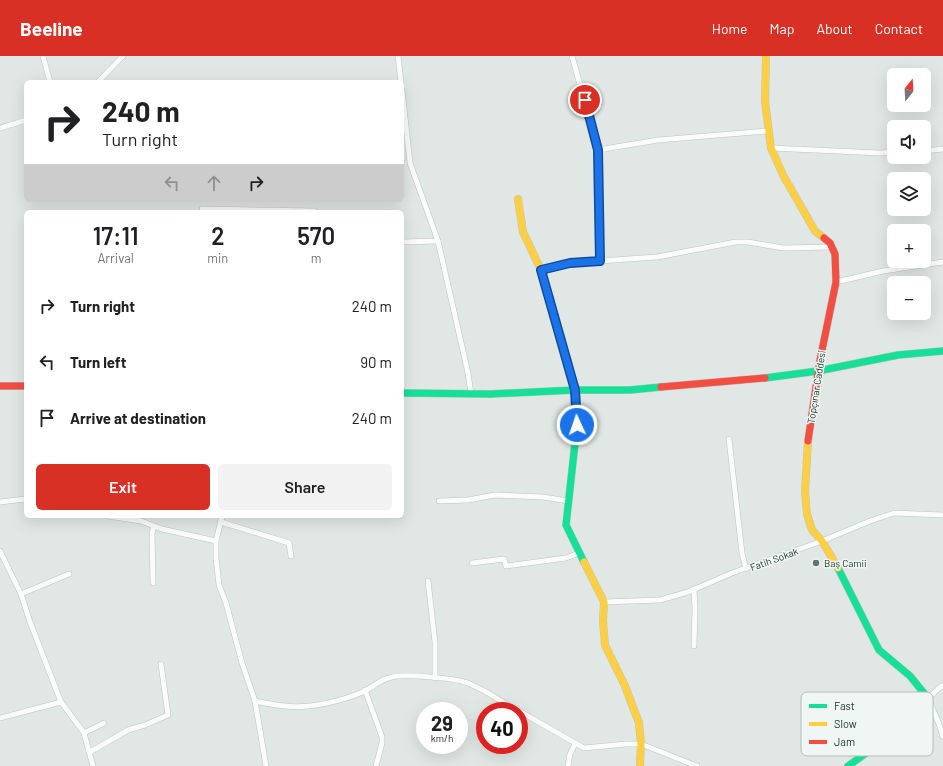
<!DOCTYPE html>
<html lang="en">
<head>
<meta charset="utf-8">
<style>
  body { margin:0; font-family:Barlow,sans-serif; background:#f2f2f2; color:#202124; height:100vh; display:flex; flex-direction:column; font-size:15px; white-space:nowrap }
  * { box-sizing:border-box; margin:0 }
  p { font-size:13px; color:#757577 }
  .icon { flex:none; width:22px; height:22px; fill:none; stroke:currentColor; stroke-width:2; stroke-linecap:round; stroke-linejoin:round }
  .map { position:relative; flex:1; overflow:hidden }
  .details { position:absolute; left:24px; top:154px; width:380px; height:308px; display:flex; flex-direction:column; background:#fff; border-radius:6px; box-shadow:0 4px 16px #0002 }
  .details>* { flex:none }
  .hud { position:absolute; left:24px; top:24px; width:380px; height:122px; border-radius:6px; box-shadow:0 4px 16px #0002; background:#fff; color:#202124; overflow:hidden }
  .needle { width:26px; rotate:18deg }
  .tools { position:absolute; left:887px; top:12px; display:grid; gap:8px }
  .tools a { display:grid; place-items:center; width:44px; height:44px; border-radius:6px; background:#fff; box-shadow:0 4px 16px #0002; font-size:20px }
  .speed { position:absolute; left:416px; top:646px; display:flex; gap:8px; font-size:20px; font-weight:700; text-align:center }
  .speed>* { display:grid; place-content:center; width:52px; height:52px; border-radius:50%; background:#fff; box-shadow:0 4px 16px #0002; line-height:1 }
  .speed small { font-size:10px; font-weight:400 }
  .speed .limit { border:6px solid #d22; background:#fff; color:#111 }
  .pin { position:absolute; display:grid; place-items:center; width:34px; height:34px; color:#fff; margin:-17px; border:2px solid #fff; border-radius:50%; box-shadow:0 1px 4px #0007 }
  .me { position:absolute; width:44px; margin:-22px; rotate:357deg; stroke-linejoin:round; filter:drop-shadow(0 0 3px #0008) }
  .turn { display:flex; align-items:center; gap:14px; height:84px; padding:0 12px; font-size:18px }
  .turn .icon { width:52px; height:52px; stroke-width:2.5 }
  .turn b { display:block; font-size:28px; line-height:34px }
  .lanes { display:flex; align-items:center; height:38px; padding:0 12px; background:#0003; justify-content:center; gap:20px; direction:ltr }
  .lanes .off { opacity:.35 }
  .eta { display:flex; justify-content:space-evenly; align-items:center; height:68px; text-align:center }
  .eta b { font-size:24px; font-weight:600; line-height:28px }
  .action { display:flex; gap:8px; margin-top:auto; padding:8px 12px }
  .action a { flex:1; height:46px; border-radius:6px; background:#d93025; color:#fff; font-size:16px; font-weight:600; line-height:46px; text-align:center }
  .action a+a { background:#f2f2f2; color:#202124 }
  ul { padding:0; list-style:none }
  li { display:flex; align-items:center; gap:12px; height:56px; padding:0 12px }
  li div { flex:1 }
  li b { display:block; font-size:15px }
  li em { font-style:normal }
  header { display:flex; align-items:center; gap:24px; box-sizing:border-box; height:56px; padding:0 20px; background:#d93025; color:#fff }
  header strong { font-size:19px }
  nav { display:flex; gap:22px; margin-inline-start:auto; font-size:14px }
  .map>svg:first-child { display:block }
  .lines { fill:none; stroke-linecap:round; stroke-linejoin:round }
  .street-casing { stroke:#bec3c1; stroke-width:6 }
  .fast-casing { stroke:#bec4c2; stroke-width:8 }
  .slow-casing { stroke:#bec4c2; stroke-width:8 }
  .jam-casing { stroke:#bec4c2; stroke-width:8 }
  .street { stroke:#fafbfb; stroke-width:5 }
  .fast { stroke:#16e098; stroke-width:7 }
  .slow { stroke:#ffcf43; stroke-width:7 }
  .jam { stroke:#f24e42; stroke-width:7 }
  .route-casing { stroke:#114b97; stroke-width:10 }
  .route { stroke:#1a73e8; stroke-width:7 }
  .poi-dot { fill:#647570; stroke:#eff6f3; stroke-width:1.5 }
  .labels { text-anchor:middle; dominant-baseline:central; stroke-width:3; stroke-linejoin:round; paint-order:stroke }
  .street-label { font-size:10px; fill:#213832; stroke:#eff6f3 }
  .poi-label { font-size:10px; fill:#213832; stroke:#eff6f3; text-anchor:start }
  .key { fill:#eff6f3; stroke:#b1bdb9; stroke-width:1 }
  .key-label { font-size:11px; fill:#213832 }
</style>
</head>
<body>
<header>
<strong>Beeline</strong>
<nav><a>Home</a><a>Map</a><a>About</a><a>Contact</a></nav>
</header>
<div class="map">
<svg width="943" height="710" viewBox="0 0 943 710">
  <rect width="100%" height="100%" fill="#e1e7e4"/>
  <g class="lines">
    <g class="street-casing">
      <g id="street">
        <polyline points="43,0 50,26"/>
        <polyline points="398,0 401,26"/>
        <polyline points="572,0 598,94 600,205"/>
        <polyline points="98,26 123,0"/>
        <polyline points="402,34 410,107 438,185 468,317 471,338"/>
        <polyline points="0,72 26,64"/>
        <polyline points="771,92 880,97 894,96"/>
        <polyline points="598,94 658,84 768,75"/>
        <polyline points="924,95 943,93"/>
        <polyline points="202,153 315,155 315,156"/>
        <polyline points="402,186 438,185"/>
        <polyline points="541,214 570,207 657,201 736,186 748,186 783,192 832,191"/>
        <polyline points="836,226 883,215 943,206"/>
        <polyline points="729,383 742,497 746,513"/>
        <polyline points="439,445 468,444 495,439 543,441 568,445"/>
        <polyline points="0,446 26,443"/>
        <polyline points="108,460 141,465 162,473 216,485"/>
        <polyline points="222,460 216,485 216,502 219,529 226,547 242,607 255,645 266,710"/>
        <polyline points="221,466 289,487 291,500"/>
        <polyline points="0,495 21,538 30,566 61,646 84,677 93,710"/>
        <polyline points="472,507 504,503 506,510 566,502 579,497"/>
        <polyline points="428,525 435,586 435,622"/>
        <polyline points="153,527 152,477 154,470"/>
        <polyline points="21,538 69,518"/>
        <polyline points="604,546 660,544 688,536 732,517 822,485 870,465 894,457 943,459"/>
        <polyline points="694,590 695,553 694,533"/>
        <path d="M943 629 928 642C933 655 940 667 943 681"/>
        <polyline points="365,634 382,681 382,687 376,710"/>
        <path d="M255 645C264 647 275 649 285 650 309 653 343 645 365 635 374 630 381 623 392 621 406 618 458 622 470 628 487 635 502 646 518 655"/>
        <polyline points="519,655 584,692 626,688 641,688 697,710"/>
        <polyline points="0,662 61,646"/>
        <polyline points="84,677 104,667"/>
        <polyline points="90,696 128,674 145,669 168,659 161,608"/>
        <polyline points="568,710 570,698 575,688"/>
      </g>
    </g>
    <g class="fast-casing">
      <g id="fast">
        <polyline points="556,267 575,334 577,369 566,469 584,506"/>
        <polyline points="765,322 818,315 898,299 943,295"/>
        <polyline points="402,337 491,338 575,334 630,334 661,331"/>
        <polyline points="838,512 879,594 910,620 928,642 907,668 848,710"/>
      </g>
    </g>
    <g class="slow-casing">
      <g id="slow">
        <polyline points="766,0 765,45 771,92 783,119 815,175 824,182"/>
        <polyline points="518,143 523,176 541,214 556,267"/>
        <polyline points="808,385 805,435 807,458 812,474 822,485 838,512"/>
        <polyline points="584,506 604,546 603,565 605,589 625,630 639,667 641,688 640,710"/>
      </g>
    </g>
    <g class="jam-casing">
      <g id="jam">
        <polyline points="0,330 26,330"/>
        <polyline points="661,331 765,322"/>
        <polyline points="808,385 820,304 836,226 835,198 830,187 824,182"/>
      </g>
    </g>
    <use href="#street" class="street"/>
    <use href="#fast" class="fast"/>
    <use href="#slow" class="slow"/>
    <use href="#jam" class="jam"/>
  </g>
  <g class="lines">
    <g class="route-casing">
      <polyline id="route" points="577,369 575,334 541,214 570,207 600,205 598,94 585,44"/>
    </g>
    <use href="#route" class="route"/>
  </g>
  <circle class="poi-dot" cx="816" cy="507" r="4"/>
  <g class="labels">
    <g class="street-label">
      <text transform="translate(816 331) rotate(-81)">Topçınar Caddesi</text>
      <text transform="translate(774 503) rotate(-20)">Fatih Sokak</text>
    </g>
    <g class="poi-label">
      <text x="824" y="507">Baş Camii</text>
    </g>
  </g>
  <rect x="801" y="636" width="132" height="64" rx="6" class="key"/>
  <rect x="809" y="648" width="18" height="4" fill="#16e098"/>
  <rect x="809" y="666" width="18" height="4" fill="#ffcf43"/>
  <rect x="809" y="684" width="18" height="4" fill="#f24e42"/>
  <g class="key-label">
    <text x="834" y="654">Fast</text>
    <text x="834" y="672">Slow</text>
    <text x="834" y="690">Jam</text>
  </g>
</svg>
<div class="tools">
<a><svg class="needle" viewBox="-14 -14 28 28"><path d="M0-13l5 13h-10z" fill="#e53935"/><path d="M0 13l5-13h-10z" fill="#757577"/></svg></a>
<a><svg class="icon" aria-label="sound" viewBox="0 0 24 24"><path d="M4 9h4l5-4v14l-5-4H4zM17 9q2 3 0 6"/></svg></a>
<a><svg class="icon" aria-label="layers" viewBox="0 0 24 24"><path d="M12 4l9 5-9 5-9-5zM3 14l9 5 9-5"/></svg></a>
<a>+</a>
<a>−</a>
</div>
<div class="speed"><div>29<small>km/h</small></div><div class="limit">40</div></div>
<div class="pin" style="left:585px;top:44px;background:#d93025"><svg class="icon" aria-label="arrive" viewBox="0 0 24 24"><path d="M6 21V4h12l-3 4 3 4H6"/></svg></div>
<svg class="me" style="left:577px;top:369px" viewBox="-20 -20 40 40"><circle r="17" fill="#1a73e8" stroke="#fff" stroke-width="3"/><path d="M0-11L8 9 0 5-8 9z" fill="#fff"/></svg>
<div class="hud">
<div class="turn"><svg class="icon" aria-label="right" viewBox="0 0 24 24"><path d="M7 20v-9h11M14 6l5 5-5 5"/></svg><div><b>240 m</b>Turn right</div></div>
<div class="lanes"><svg class="icon off" aria-label="left" viewBox="0 0 24 24"><path d="M17 20v-9H6M10 6l-5 5 5 5"/></svg><svg class="icon off" aria-label="ahead" viewBox="0 0 24 24"><path d="M12 20V5M6 11l6-6 6 6"/></svg><svg class="icon" aria-label="right" viewBox="0 0 24 24"><path d="M7 20v-9h11M14 6l5 5-5 5"/></svg></div>
</div>
<section class="details">
<div class="eta">
<div><b>17:11</b><p>Arrival</p></div>
<div><b>2</b><p>min</p></div>
<div><b>570</b><p>m</p></div>
</div>
<ul>
<li><svg class="icon" aria-label="right" viewBox="0 0 24 24"><path d="M7 20v-9h11M14 6l5 5-5 5"/></svg><div><b>Turn right</b></div><em>240 m</em></li>
<li><svg class="icon" aria-label="left" viewBox="0 0 24 24"><path d="M17 20v-9H6M10 6l-5 5 5 5"/></svg><div><b>Turn left</b></div><em>90 m</em></li>
<li><svg class="icon" aria-label="arrive" viewBox="0 0 24 24"><path d="M6 21V4h12l-3 4 3 4H6"/></svg><div><b>Arrive at destination</b></div><em>240 m</em></li>
</ul>
<div class="action"><a>Exit</a><a>Share</a></div>
</section>
</div>
</body>
</html>
